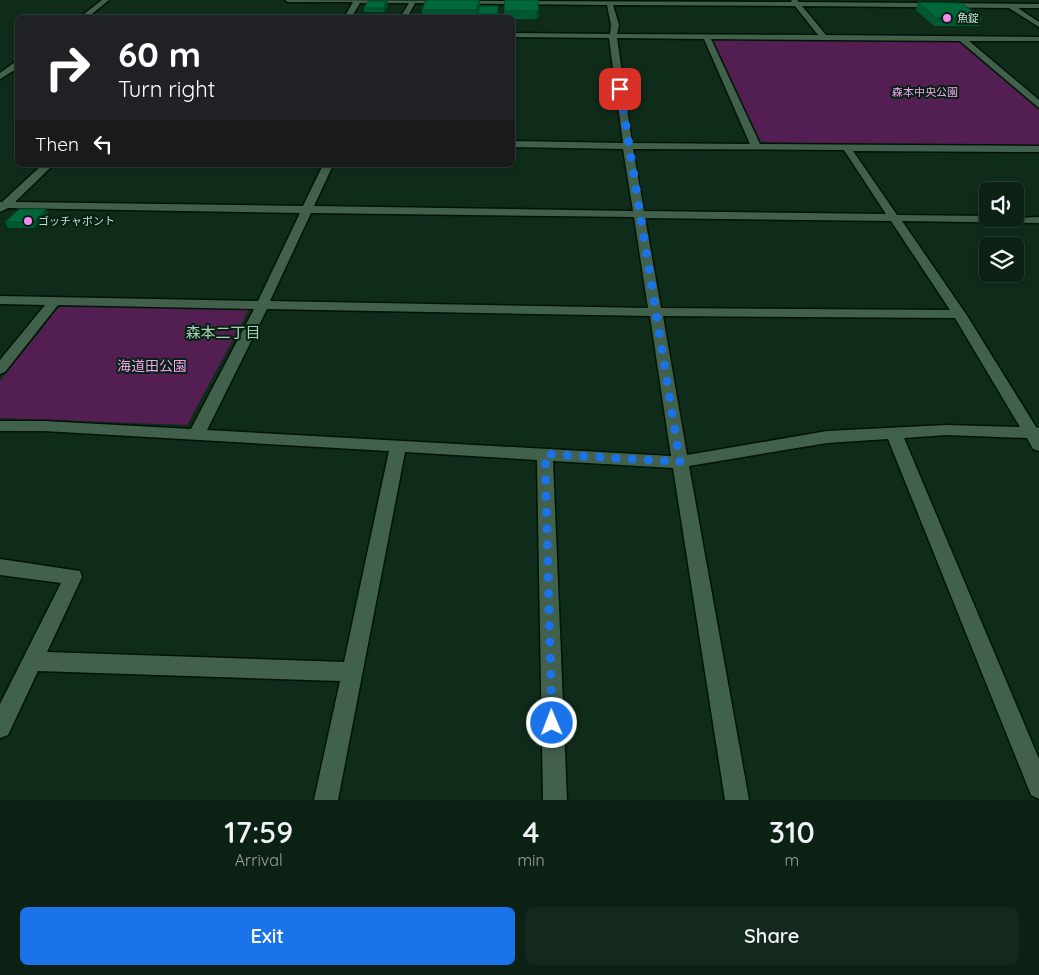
<!DOCTYPE html>
<html lang="en">
<head>
<meta charset="utf-8">
<style>
  body { margin:0; font-family:Quicksand,"Noto Sans JP",sans-serif; background:#14291d; color:#f1f3f6; height:100vh; display:flex; flex-direction:column; font-size:19px; white-space:nowrap }
  * { box-sizing:border-box; margin:0 }
  p { font-size:16px; color:#9aa3a0 }
  .icon { flex:none; width:28px; height:28px; fill:none; stroke:currentColor; stroke-width:2; stroke-linecap:round; stroke-linejoin:round }
  .map { position:relative; height:800px; overflow:hidden }
  .details { display:flex; flex-direction:column; background:#0b2114; flex:1 }
  .details>* { flex:none }
  .hud { position:absolute; left:15px; top:15px; width:500px; height:152px; border-radius:8px; box-shadow:0 2px 8px #0003,0 0 0 1px #2b3e34; background:#202124; color:#fff; overflow:hidden }
  .controls { position:absolute; left:979px; top:182px; display:grid; gap:10px }
  .controls a { display:grid; place-items:center; width:45px; height:45px; border-radius:8px; background:#0b2114; box-shadow:0 2px 8px #0003,0 0 0 1px #2b3e34; font-size:25px }
  .pin { position:absolute; display:grid; place-items:center; width:42px; height:42px; color:#fff; margin:-21px; border-radius:10px; box-shadow:0 2px 8px #0006 }
  .me { position:absolute; width:55px; margin:-28px; rotate:359deg; stroke-linejoin:round; filter:drop-shadow(0 0 4px #0008) }
  .turn { display:flex; align-items:center; gap:18px; height:105px; padding:0 20px; font-size:22px }
  .turn .icon { width:65px; height:65px; stroke-width:2.5 }
  .turn b { display:block; font-size:35px; line-height:42px }
  .then { display:flex; align-items:center; height:48px; padding:0 20px; background:#0003; gap:10px; font-size:19px }
  .eta { display:flex; justify-content:space-evenly; align-items:center; height:85px; text-align:center }
  .eta b { font-size:30px; font-weight:600; line-height:35px }
  .button { display:flex; gap:10px; margin-top:auto; padding:10px 20px }
  .button a { flex:1; height:58px; border-radius:8px; background:#1a73e8; color:#fff; font-size:20px; font-weight:600; line-height:58px; text-align:center }
  .button a+a { background:#14291d; color:#f1f3f6 }
  .map>svg:first-child { display:block }
  .green { fill:#531e51 }
  .lines { fill:none; stroke-linecap:round; stroke-linejoin:round }
  .minor-casing { stroke:#001405; stroke-width:3 }
  .minor { fill:#42614d; fill-rule:evenodd }
  .wall { fill:#005932 }
  .shaded-wall { fill:#004929 }
  .building { fill:#00683a; stroke:#004929 }
  .route { stroke:#1a73e8; stroke-width:9; stroke-dasharray:0 16.2 }
  .poi-dot { fill:#f489ef; stroke:#052212; stroke-width:2 }
  .labels { text-anchor:middle; dominant-baseline:central; stroke-width:4; stroke-linejoin:round; paint-order:stroke }
  .far-poi-label { font-size:11px; fill:#cedfd4; stroke:#052212; text-anchor:start }
  .far-park-label { font-size:11px; fill:#f5a0f0; stroke:#052212 }
  .park-label { font-size:14px; fill:#f5a0f0; stroke:#052212 }
  .neighbourhood-label { font-size:15px; fill:#acceb7; stroke:#052212 }
</style>
</head>
<body>
<div class="map">
<svg width="1039" height="800" viewBox="0 0 1039 800">
  <rect width="100%" height="100%" fill="#0f2c1b"/>
  <g class="green">
    <polygon points="707,38 963,39 1039,105 1039,149 754,142"/>
    <polygon points="59,307 250,308 187,425 0,418 0,381"/>
  </g>
  <g class="lines">
    <g class="minor-casing">
      <g id="minor">
        <polygon points="102,0 109,0 87,18 79,18"/>
        <path d="M285 0 792 2 791 0H797L799 2 1039 4V8H1018L1039 22V27L1009 8 802 6 826 35 1039 37V41H969L1039 100V108L960 41 711 39 760 144 1039 146V152L853 151 897 215 988 216V219L1039 217V223L902 221 966 314 1036 427 1039 428V451L1033 449 1027 438 946 435 904 438 1039 759V799L1031 795 888 439 827 443 689 466 749 800H725L673 468 553 461 567 800H543L537 460 405 452 338 800H314L340 681 38 671 8 735 0 738V704L61 583 0 575V559L80 571 82 577 47 652 344 662 389 451 44 431H0V421H44L191 429 254 309 58 305 5 372 0 374V360L45 305 0 304V296L258 301 300 213 8 208 0 212V202H2L42 165H53L15 202 303 206 323 165H333L314 206 633 211 623 149 512 147V141L623 143 609 38 512 37V33L610 34 611 25 607 5 415 3 407 18H400L409 3H360L351 18H344L353 2H288ZM613 5 795 6 818 35 617 34 619 25ZM617 38 704 39 750 144 632 143ZM633 149 844 150 886 214 644 211ZM311 213 634 217 648 308 270 301ZM645 218 891 221 950 310 661 308ZM267 309 650 316 671 456 207 430ZM663 316 955 318 1020 427 946 425 827 431 687 455Z"/>
        <polygon points="15,62 18,62 18,68 0,79 0,73"/>
      </g>
    </g>
    <use href="#minor" class="minor"/>
  </g>
  <g class="wall">
    <polygon points="426,0 480,0 480,6 498,10 498,18 478,18 480,6 477,18 422,18 422,10"/>
    <polygon points="387,1 388,5 384,12 364,12 364,8"/>
    <polygon points="918,2 982,18 979,26 934,26 916,10"/>
    <polygon points="539,9 539,17 536,19 512,19 512,18 504,18 504,11"/>
    <polygon points="46,209 48,214 35,228 8,228 5,222"/>
  </g>
  <g class="shaded-wall">
    <polygon points="479,0 480,6 477,18 476,10"/>
    <polygon points="387,1 388,5 384,12 383,8"/>
    <polygon points="539,9 539,17 536,19 536,11"/>
    <polygon points="46,209 48,214 35,228 33,223"/>
  </g>
  <g class="building">
    <polygon points="426,0 479,0 476,10 422,10"/>
    <polygon points="505,0 538,0 539,9 536,11 504,11"/>
    <polygon points="368,1 387,1 383,8 364,8"/>
    <polygon points="918,2 961,3 982,18 936,18"/>
    <polygon points="480,6 498,6 497,14 478,14"/>
    <polygon points="19,209 46,209 33,223 5,222"/>
  </g>
  <g class="lines">
    <polyline class="route" points="552,723 545,454 680,462 620,89"/>
  </g>
  <g class="poi-dot">
    <circle cx="947" cy="18" r="5"/>
    <circle cx="28" cy="221" r="5"/>
  </g>
  <g class="labels">
    <g class="far-poi-label">
      <text x="957" y="18">魚錠</text>
      <text x="38" y="221">ゴッチャポント</text>
    </g>
    <g class="far-park-label">
      <text x="925" y="92">森本中央公園</text>
    </g>
    <g class="park-label">
      <text x="152" y="366">海道田公園</text>
    </g>
    <g class="neighbourhood-label">
      <text x="223" y="332">森本二丁目</text>
    </g>
  </g>
</svg>
<div class="controls">
<a><svg class="icon" aria-label="sound" viewBox="0 0 24 24"><path d="M4 9h4l5-4v14l-5-4H4zM17 9q2 3 0 6"/></svg></a>
<a><svg class="icon" aria-label="layers" viewBox="0 0 24 24"><path d="M12 4l9 5-9 5-9-5zM3 14l9 5 9-5"/></svg></a>
</div>
<div class="pin" style="left:620px;top:89px;background:#d93025"><svg class="icon" aria-label="arrive" viewBox="0 0 24 24"><path d="M6 21V4h12l-3 4 3 4H6"/></svg></div>
<svg class="me" style="left:552px;top:723px" viewBox="-20 -20 40 40"><circle r="17" fill="#1a73e8" stroke="#fff" stroke-width="3"/><path d="M0-11L8 9 0 5-8 9z" fill="#fff"/></svg>
<div class="hud">
<div class="turn"><svg class="icon" aria-label="right" viewBox="0 0 24 24"><path d="M7 20v-9h11M14 6l5 5-5 5"/></svg><div><b>60 m</b>Turn right</div></div>
<div class="then">Then<svg class="icon" aria-label="left" viewBox="0 0 24 24"><path d="M17 20v-9H6M10 6l-5 5 5 5"/></svg></div>
</div>
</div>
<section class="details">
<div class="eta">
<div><b>17:59</b><p>Arrival</p></div>
<div><b>4</b><p>min</p></div>
<div><b>310</b><p>m</p></div>
</div>
<div class="button"><a>Exit</a><a>Share</a></div>
</section>
</body>
</html>
